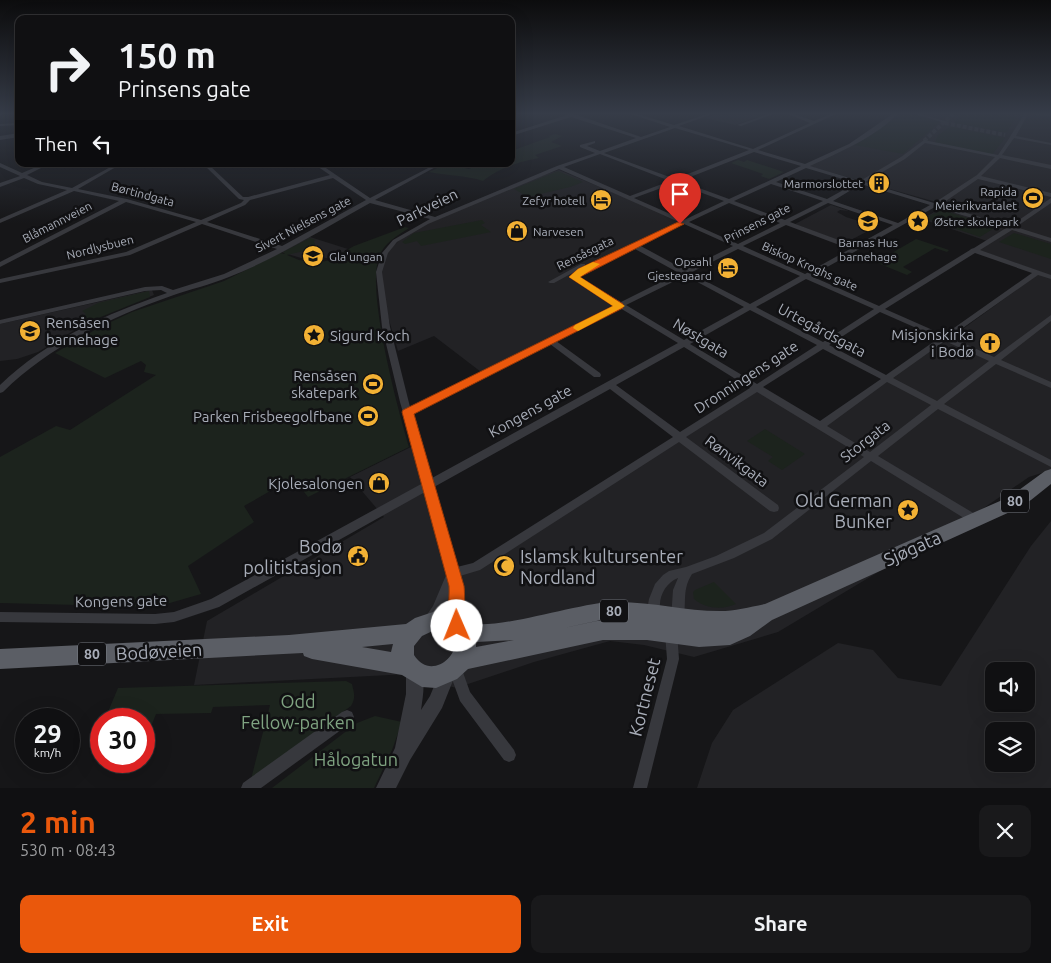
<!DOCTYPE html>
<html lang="en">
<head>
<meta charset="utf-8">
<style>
  body { margin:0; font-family:Ubuntu,sans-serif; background:#19191b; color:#f1f3f6; height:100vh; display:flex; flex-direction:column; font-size:19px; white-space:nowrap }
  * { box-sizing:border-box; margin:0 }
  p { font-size:16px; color:#9c9d9f }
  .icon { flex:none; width:28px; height:28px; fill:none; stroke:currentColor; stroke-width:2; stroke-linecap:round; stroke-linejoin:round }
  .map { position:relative; height:788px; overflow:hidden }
  .drawer { display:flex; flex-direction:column; background:#101012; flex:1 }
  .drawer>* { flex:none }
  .guide { position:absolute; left:15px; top:15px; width:500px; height:152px; border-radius:10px; box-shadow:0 5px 20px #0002,0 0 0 1px #303032; background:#101012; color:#f1f3f6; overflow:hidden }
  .fabs { position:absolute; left:985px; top:662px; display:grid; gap:10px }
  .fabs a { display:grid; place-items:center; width:50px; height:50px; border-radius:10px; background:#101012; box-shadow:0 5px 20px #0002,0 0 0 1px #303032; font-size:25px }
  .speed { position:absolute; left:15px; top:708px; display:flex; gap:10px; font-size:25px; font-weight:700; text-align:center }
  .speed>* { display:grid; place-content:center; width:65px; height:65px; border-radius:50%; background:#101012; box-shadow:0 5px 20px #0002,0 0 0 1px #303032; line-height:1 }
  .speed small { font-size:12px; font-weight:400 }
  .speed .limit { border:8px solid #d22; background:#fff; color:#111 }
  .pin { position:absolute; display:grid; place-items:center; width:42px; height:42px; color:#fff; margin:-51px -21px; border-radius:50% 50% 50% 0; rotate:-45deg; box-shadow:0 0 5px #0007 }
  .pin .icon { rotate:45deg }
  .me { position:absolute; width:55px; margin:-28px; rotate:359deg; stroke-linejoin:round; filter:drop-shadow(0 0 4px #0008) }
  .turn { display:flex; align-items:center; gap:18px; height:105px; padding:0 20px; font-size:22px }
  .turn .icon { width:65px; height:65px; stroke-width:2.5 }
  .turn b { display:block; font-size:35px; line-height:42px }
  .then { display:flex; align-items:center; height:48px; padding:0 20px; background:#0003; gap:10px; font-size:19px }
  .round { display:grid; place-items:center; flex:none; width:52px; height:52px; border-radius:10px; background:#19191b }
  .head { display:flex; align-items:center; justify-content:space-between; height:85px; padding:0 20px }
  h1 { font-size:30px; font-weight:700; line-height:38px; color:#ea580c }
  .primary-button { display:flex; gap:10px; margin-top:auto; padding:10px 20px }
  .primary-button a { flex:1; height:58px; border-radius:10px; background:#ea580c; color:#fff; font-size:20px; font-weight:700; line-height:58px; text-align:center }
  .primary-button a+a { background:#19191b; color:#f1f3f6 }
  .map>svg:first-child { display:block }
  .built { fill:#222225; fill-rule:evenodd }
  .green { fill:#1c231d }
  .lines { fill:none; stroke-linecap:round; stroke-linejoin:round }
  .pedestrian-tunnel { stroke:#333438; stroke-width:4; stroke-dasharray:4 2; stroke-linecap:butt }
  .pedestrian { fill:#37383d; fill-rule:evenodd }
  .minor { fill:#37383d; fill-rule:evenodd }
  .tertiary { fill:#37383d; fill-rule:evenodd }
  .trunk { fill:#5b5e65; fill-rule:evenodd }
  .route { fill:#ea580c; stroke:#983908 }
  .slow { fill:#f59e0b }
  .labels { text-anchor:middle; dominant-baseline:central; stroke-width:5; stroke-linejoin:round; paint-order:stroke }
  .far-poi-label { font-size:12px; fill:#a8adb8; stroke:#111113; text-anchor:end }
  .far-street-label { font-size:12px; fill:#a8adb8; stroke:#111113 }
  .shield { fill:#111113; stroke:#7b7e86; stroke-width:1 }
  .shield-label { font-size:14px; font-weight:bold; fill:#a8adb8 }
  .street-label { font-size:15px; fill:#a8adb8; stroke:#111113 }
  .poi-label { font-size:15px; fill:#a8adb8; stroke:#111113; text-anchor:end }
  .near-poi-label { font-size:18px; fill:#a8adb8; stroke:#111113; text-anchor:end }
  .near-street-label { font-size:18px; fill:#a8adb8; stroke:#111113 }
  .near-park-label { font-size:18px; fill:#7fa381; stroke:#111113 }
</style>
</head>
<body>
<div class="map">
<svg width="1051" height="788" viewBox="0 0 1051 788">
  <rect width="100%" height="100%" fill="#161618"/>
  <g class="built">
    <polygon points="721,113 747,113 760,116 735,125 705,118"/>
    <polygon points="896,113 1029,113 1051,115 1051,470 1029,477 972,516 778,632 694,657 644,645 610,641 534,662 456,688 409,674 194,685 207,621 384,517 350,477 417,444 453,572 476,566 757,387 821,427 886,379 949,339 1041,272 979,250 987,241 922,219 947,205 808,166 853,144"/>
    <polygon points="559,170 684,222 574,277 620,306 485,375 434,336 398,351 380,289 379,272 385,253 410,231 525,181"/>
    <polygon points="831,205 849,211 840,210 837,212 846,217 868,224 862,227 870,230 845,243 795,224"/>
    <polygon points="310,237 348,249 333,259 319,257 311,261 281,252"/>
    <polygon points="152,290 154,295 93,319 38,352 17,359 0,361 0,324"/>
    <path d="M1051 521V788H697L712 743 733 710 838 643 873 650 898 678 941 686 1031 546ZM1026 671V704H994V671ZM1026 731V764H994V731Z"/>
  </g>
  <g class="green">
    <polygon points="904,113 911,113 940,122 903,154 855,145"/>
    <polygon points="962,113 999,113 1016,117 1007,132 1002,132 954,123"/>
    <polygon points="950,127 953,127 1005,138 992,155 935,143 938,135"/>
    <path d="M555 134 562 136 551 142 562 146 535 155 539 158C518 162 499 168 483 181 465 175 447 176 429 172L446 164 469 169 478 164H511V151L550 137 549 136Z"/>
    <polygon points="738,160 744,162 747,160 784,172 769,179 761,176 763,174 731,163"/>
    <polygon points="558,171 583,182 570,187 528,197 514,189"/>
    <polygon points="939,211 945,211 996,227 980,237 924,218"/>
    <polygon points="482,220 485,223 481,225 491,232 421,246 417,241 405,244 402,242 414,233"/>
    <path d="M405 227 409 228C397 236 384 243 379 257 366 291 398 409 409 447L308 497 293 478 244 506 254 522 188 566 201 594 156 607 0 603V457L56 426 70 430 156 375 144 372 146 365 141 361 105 378 55 353 100 327 132 312 224 281 280 253 285 254 283 252 310 238 316 240 314 241 316 248 287 255 299 260 317 263 330 260 354 246Z"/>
    <polygon points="1014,233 1051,244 1051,259 999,242"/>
    <polygon points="916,239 949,250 947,252 935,248 903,267 912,272 907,275 875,262 881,259 884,261 889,260 885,257"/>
    <polygon points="149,291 150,297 86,323 77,319 86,314 82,311 98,303"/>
    <polygon points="765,429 805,454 782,470 768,461 773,457 747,441"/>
    <path d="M714 582 736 604C723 610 705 609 694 599L693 592 695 590Z"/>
    <path d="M346 681 352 684C354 693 356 698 351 706L251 779 270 705 213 707 211 713 156 714 150 729H144V719H105L118 688Z"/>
    <polygon points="375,716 402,722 392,750 374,788 272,788 357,723"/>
  </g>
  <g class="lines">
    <g class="pedestrian-tunnel">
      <polyline points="945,123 1005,135"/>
      <polyline points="924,141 954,113"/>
    </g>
    <polygon class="pedestrian" points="912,113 917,113 948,122 945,123"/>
    <g class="minor">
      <polygon points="0,113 8,113 0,115"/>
      <path d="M563 113 574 114 641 137 670 127 628 113H634L674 125 710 113H715L679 126 753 149 810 123 786 113H791L814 121 833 113H838L758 150 805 164 849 144 894 113H898C878 136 838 153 810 166L860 181 901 157 924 140 998 155 1008 140 1025 113 1051 114V116L1028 114 1016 136 1051 143V145L1014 138 1002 155 1051 165V169L1000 158 981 176 1051 193V197L978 179 940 205 1010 226 1051 198V203L1016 227 1051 238V242L1012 230 980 250 1051 275V279L1038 275 950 337 994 357 1051 315V321L1001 360 1051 382V388L996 364 944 404 1051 460V467L938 409 878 456 980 517 981 520 980 523 976 524 972 523 871 461 772 539 734 558 692 574C680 593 689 606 681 623L677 624 673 623 671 619 673 590 678 578C667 582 659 595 660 607 660 612 662 614 659 619L655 620 651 619 647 610 649 599 655 584 663 575 669 571 686 567 716 556 764 533 864 457 757 392 686 437 778 505 779 508 778 511 774 512 770 511 679 442 480 570 460 576 463 586V626L461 630 457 632 453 630 451 626V591C447 602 442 620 430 624L426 623 424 619 433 606 447 573 425 492 219 607 174 622 155 624 0 622V612L155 614 174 612 211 599 423 483 400 402 382 327 376 272 382 253 393 240 430 219 370 203C324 228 278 258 229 277 210 285 190 289 171 296 109 318 50 346 3 392L0 393V385C47 340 106 314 167 293L161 290 145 291 0 324V320L145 287 162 286 173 290 224 274 277 249 202 224 130 255 0 283V279L126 252 196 222 126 202 0 267V262L119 201 74 191 0 223V219L67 190 38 184 24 178 0 187V183L20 176 0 167V163L22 173 43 164H49L27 175 42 182 72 188 116 164H121L78 189 127 199 201 220 241 203 244 200 239 199 203 164H208L243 197H248L330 175 314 164H320L370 198 436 164H441L375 200 435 217 557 166 595 153 580 147V145L595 141V143L587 146 600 151 636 138 571 117 511 136V133L567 115ZM675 128 749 150 675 179 604 153ZM925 143 995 157 977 175 934 203 865 182 905 159ZM754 152 801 166 729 199 680 181ZM600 154 670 181 630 196 564 167ZM806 168 856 183 827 199 776 182ZM559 169 679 222 585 266V264H581L548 282 550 283H554L576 271 572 276V278L615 305 410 407 390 327 382 272 388 253 397 242 428 224ZM333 178 366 200 282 246 207 222 245 205 250 200ZM675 183 724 201 684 220 634 198ZM771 184 823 201 785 220 734 201ZM861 184 930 205 898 223 833 201ZM729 203 780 223 738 244 689 222ZM828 203 893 225 855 246 790 222ZM935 207 1006 228 974 248 971 249 970 250 879 306 811 276ZM684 224 733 246 685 270 639 245ZM786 225 850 249 805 274 743 246ZM635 249 679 273 621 302 578 277 583 272ZM738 249 800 276 750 304 690 273ZM975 253 1032 273 944 335 885 309ZM685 276 688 277 744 307 684 340 626 305ZM806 279 874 309 823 342 756 307ZM620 308 678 343 432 478 412 414 550 344 594 377H600L601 375 600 373 556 341ZM750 310 817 345 757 384 690 344ZM880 312 939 338 886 375 829 345ZM945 341 989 361 937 401 893 378ZM684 347 750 388 680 432 616 385ZM823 349 881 379 820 421 763 387ZM887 382 931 405 870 452 827 426ZM610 389 673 437 473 563 457 567 434 487Z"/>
      <polygon points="771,113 776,113 741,126 737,125"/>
      <polygon points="19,123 19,125 0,126 0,124"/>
      <polygon points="671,627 675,629 677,633 679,659 647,788 633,788 667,659 665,633 667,629"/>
      <polygon points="455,662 460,664 470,692 514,750 516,755 514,760 509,762 504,760 460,701 448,668 450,664"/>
      <polygon points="347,710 352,712 354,717 352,722 261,788 241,788 243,783 342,712"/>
    </g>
    <g class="tertiary">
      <polygon points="19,133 19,137 0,140 0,136"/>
      <path d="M414 665 420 667C426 681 423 696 421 710L430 696 442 667 448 665 454 667 456 673 442 708 410 760 396 788H376L395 748 406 694V673L408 667Z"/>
    </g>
    <path class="trunk" d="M1051 469V484L1031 500 1012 511 772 620 750 636 730 645 699 647 647 640H603L468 669 457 679 436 688 422 687 402 675 312 659 304 656 303 653 0 669V649L289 635 406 624 415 618 439 610C449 613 458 618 467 622 490 633 581 602 613 602 649 601 684 611 720 611 735 611 750 607 765 604L1000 501 1019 490 1045 471ZM601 620H622L597 621 559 629ZM439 628C442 630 447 631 450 633 468 649 432 684 414 655V646L422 636ZM514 640 476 647V642ZM393 644 391 652 362 647Z"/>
  </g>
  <linearGradient id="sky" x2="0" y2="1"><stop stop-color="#0c0c0d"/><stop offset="0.51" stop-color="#363c48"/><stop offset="1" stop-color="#363c48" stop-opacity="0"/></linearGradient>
  <rect width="1051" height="223" fill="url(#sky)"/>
  <path class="route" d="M678 222 684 224 580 277 623 304V308L414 414 464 586C465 594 465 626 463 631L457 633 452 631C445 617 450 602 449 586L402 412 403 410 613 306 569 277 578 269Z"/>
  <polygon class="slow" points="593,262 600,264 580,277 625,306 578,331 573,328 575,325 613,306 569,277 578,269"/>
  <defs>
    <g id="building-disc" transform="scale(1.125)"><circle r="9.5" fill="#f2b134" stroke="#111113"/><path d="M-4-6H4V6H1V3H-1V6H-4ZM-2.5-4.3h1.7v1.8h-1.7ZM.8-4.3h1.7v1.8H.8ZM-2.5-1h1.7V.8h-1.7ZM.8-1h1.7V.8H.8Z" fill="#111"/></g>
    <g id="stadium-disc" transform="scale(1.125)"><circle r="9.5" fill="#f2b134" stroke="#111113"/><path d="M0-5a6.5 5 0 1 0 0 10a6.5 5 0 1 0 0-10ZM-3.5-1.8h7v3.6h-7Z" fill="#111"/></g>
    <g id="hotel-disc" transform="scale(1.125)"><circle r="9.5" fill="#f2b134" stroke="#111113"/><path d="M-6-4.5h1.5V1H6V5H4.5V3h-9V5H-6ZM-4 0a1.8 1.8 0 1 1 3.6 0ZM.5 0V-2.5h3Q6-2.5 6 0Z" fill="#111"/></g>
    <g id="school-disc" transform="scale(1.125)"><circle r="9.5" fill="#f2b134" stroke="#111113"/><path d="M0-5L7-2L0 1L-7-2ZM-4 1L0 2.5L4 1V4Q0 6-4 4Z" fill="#111"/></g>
    <g id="sight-disc" transform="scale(1.125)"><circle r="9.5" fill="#f2b134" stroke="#111113"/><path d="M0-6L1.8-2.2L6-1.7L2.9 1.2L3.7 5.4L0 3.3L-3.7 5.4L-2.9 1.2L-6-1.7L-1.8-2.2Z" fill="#111"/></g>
    <g id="shop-disc" transform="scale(1.125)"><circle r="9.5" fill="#f2b134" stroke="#111113"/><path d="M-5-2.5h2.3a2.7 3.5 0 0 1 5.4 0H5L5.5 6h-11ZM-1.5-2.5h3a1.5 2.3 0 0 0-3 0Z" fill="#111"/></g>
    <g id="church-disc" transform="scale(1.125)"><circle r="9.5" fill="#f2b134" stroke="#111113"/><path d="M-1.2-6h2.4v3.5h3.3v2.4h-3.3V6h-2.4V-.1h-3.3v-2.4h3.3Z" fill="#111"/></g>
    <g id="civic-disc" transform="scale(1.125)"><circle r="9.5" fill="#f2b134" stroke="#111113"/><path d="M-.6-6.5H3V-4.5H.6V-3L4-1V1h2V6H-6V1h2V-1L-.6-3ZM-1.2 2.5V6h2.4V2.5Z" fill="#111"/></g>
    <g id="mosque-disc" transform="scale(1.125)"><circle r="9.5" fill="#f2b134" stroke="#111113"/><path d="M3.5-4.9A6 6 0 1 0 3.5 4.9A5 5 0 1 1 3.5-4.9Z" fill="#111"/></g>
  </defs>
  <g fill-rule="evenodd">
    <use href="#building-disc" x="879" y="183"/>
    <use href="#stadium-disc" x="1033" y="198"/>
    <use href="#hotel-disc" x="601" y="200"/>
    <use href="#school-disc" x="868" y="221"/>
    <use href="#sight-disc" x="918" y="221"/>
    <use href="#shop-disc" x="517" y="231"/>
    <use href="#school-disc" x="313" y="256"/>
    <use href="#hotel-disc" x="728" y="268"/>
    <use href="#school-disc" x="30" y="331"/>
    <use href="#sight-disc" x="314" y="335"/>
    <use href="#church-disc" x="990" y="343"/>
    <use href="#stadium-disc" x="373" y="384"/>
    <use href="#stadium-disc" x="368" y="416"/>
    <use href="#shop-disc" x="379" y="483"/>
    <use href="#sight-disc" x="908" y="510"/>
    <use href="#civic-disc" x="358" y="556"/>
    <use href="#mosque-disc" x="504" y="566"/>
  </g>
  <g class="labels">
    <g class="far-poi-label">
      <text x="863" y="183">Marmorslottet</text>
      <text x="1017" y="191">Rapida<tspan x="1017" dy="14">Meierikvartalet</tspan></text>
      <text x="585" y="200">Zefyr hotell</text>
      <text x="934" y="221" text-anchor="start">Østre skolepark</text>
      <text x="533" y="231" text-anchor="start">Narvesen</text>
      <text x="868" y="242" text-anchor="middle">Barnas Hus<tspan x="868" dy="14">barnehage</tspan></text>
      <text x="329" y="256" text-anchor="start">Gla'ungan</text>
      <text x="712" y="261">Opsahl<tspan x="712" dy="14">Gjestegaard</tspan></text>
    </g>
    <g class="far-street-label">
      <text transform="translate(143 194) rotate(15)">Børtindgata</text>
      <text transform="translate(57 222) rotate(-27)">Blåmannveien</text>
      <text transform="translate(757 223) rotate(-27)">Prinsens gate</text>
      <text transform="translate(303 224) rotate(-28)">Sivert Nielsens gate</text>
      <text transform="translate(100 247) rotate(-14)">Nordlysbuen</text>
      <text transform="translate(585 253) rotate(-26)">Rensåsgata</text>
      <text transform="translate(810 266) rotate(24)">Biskop Kroghs gate</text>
    </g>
    <g class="shield">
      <rect x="1001" y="489.5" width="28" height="23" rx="4"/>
      <rect x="600" y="599.5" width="28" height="23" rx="4"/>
      <rect x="78" y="642.5" width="28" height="23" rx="4"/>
    </g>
    <g class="shield-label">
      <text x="1015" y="501">80</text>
      <text x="614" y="611">80</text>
      <text x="92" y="654">80</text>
    </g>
    <g class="street-label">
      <text transform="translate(427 207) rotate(-26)">Parkveien</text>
      <text transform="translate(822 330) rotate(28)">Urtegårdsgata</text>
      <text transform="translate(701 338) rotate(31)">Nøstgata</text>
      <text transform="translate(746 377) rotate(-33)">Dronningens gate</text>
      <text transform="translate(530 411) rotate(-29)">Kongens gate</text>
      <text transform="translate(865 441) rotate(-38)">Storgata</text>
      <text transform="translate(737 461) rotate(37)">Rønvikgata</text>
      <text transform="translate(121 601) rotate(-1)">Kongens gate</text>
    </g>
    <g class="poi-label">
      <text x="46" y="322" text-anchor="start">Rensåsen<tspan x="46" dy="17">barnehage</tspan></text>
      <text x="974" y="334">Misjonskirka<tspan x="974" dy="17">i Bodø</tspan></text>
      <text x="330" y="335" text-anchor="start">Sigurd Koch</text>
      <text x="357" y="375">Rensåsen<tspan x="357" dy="17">skatepark</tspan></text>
      <text x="352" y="416">Parken Frisbeegolfbane</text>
      <text x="363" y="483">Kjolesalongen</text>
    </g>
    <g class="near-poi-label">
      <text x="892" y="500">Old German<tspan x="892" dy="21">Bunker</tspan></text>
      <text x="342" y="546">Bodø<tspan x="342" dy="21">politistasjon</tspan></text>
      <text x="520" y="556" text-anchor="start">Islamsk kultursenter<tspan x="520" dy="21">Nordland</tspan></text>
    </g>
    <g class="near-street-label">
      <text transform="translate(912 548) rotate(-24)">Sjøgata</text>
      <text transform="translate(159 651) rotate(-3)">Bodøveien</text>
      <text transform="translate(644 697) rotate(-76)">Kortneset</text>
    </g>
    <g class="near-park-label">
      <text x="298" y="701">Odd<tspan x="298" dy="21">Fellow-parken</tspan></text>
      <text x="356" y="759">Hålogatun</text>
    </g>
  </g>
</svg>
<div class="fabs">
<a><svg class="icon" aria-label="sound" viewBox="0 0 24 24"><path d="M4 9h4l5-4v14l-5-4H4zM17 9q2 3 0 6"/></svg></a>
<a><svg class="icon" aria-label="layers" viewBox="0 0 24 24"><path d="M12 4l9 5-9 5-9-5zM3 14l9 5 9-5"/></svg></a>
</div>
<div class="speed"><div>29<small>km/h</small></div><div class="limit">30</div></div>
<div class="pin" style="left:680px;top:224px;background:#d93025"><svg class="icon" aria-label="arrive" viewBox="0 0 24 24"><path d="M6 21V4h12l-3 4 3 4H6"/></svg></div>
<svg class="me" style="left:457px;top:626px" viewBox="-20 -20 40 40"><circle r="19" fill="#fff"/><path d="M0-13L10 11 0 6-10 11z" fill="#ea580c"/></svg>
<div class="guide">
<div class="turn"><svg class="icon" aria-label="right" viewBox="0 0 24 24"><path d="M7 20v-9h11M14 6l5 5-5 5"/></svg><div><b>150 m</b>Prinsens gate</div></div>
<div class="then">Then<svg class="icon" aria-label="left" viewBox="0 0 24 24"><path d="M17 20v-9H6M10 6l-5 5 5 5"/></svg></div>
</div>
</div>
<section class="drawer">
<div class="head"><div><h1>2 min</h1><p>530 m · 08:43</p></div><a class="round"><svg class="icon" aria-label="close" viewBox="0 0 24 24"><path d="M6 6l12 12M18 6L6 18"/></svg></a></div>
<div class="primary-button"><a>Exit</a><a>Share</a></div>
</section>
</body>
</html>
